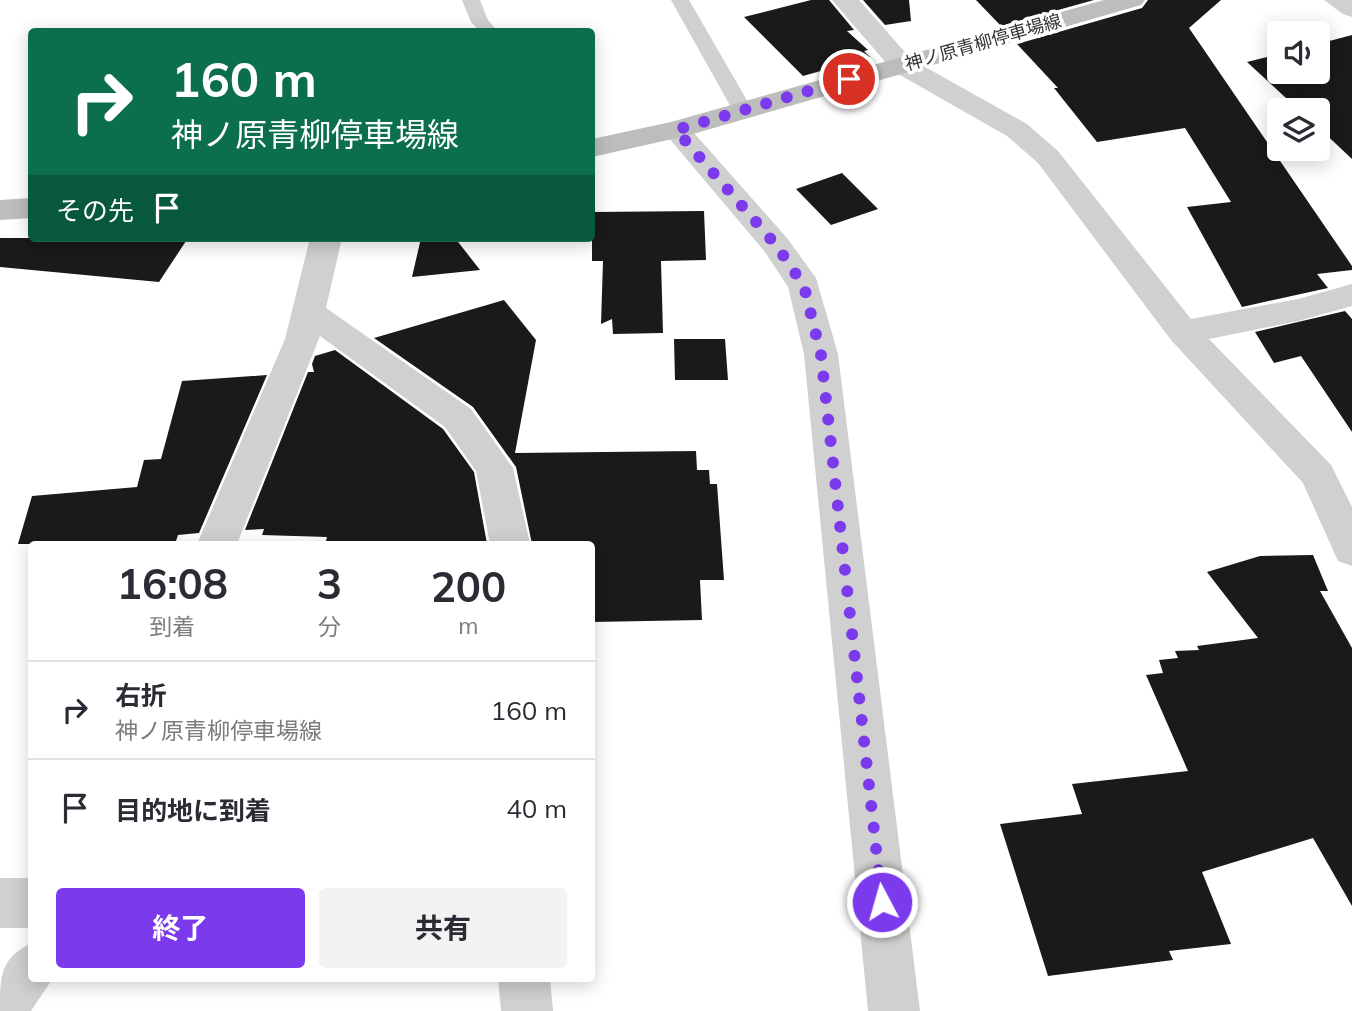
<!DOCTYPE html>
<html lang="ja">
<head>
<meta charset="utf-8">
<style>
  body { margin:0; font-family:Mulish,"Noto Sans JP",sans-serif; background:#f2f2f3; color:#2b2b33; height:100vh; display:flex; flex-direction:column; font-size:26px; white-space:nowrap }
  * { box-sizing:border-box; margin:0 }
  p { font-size:23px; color:#7c7c81 }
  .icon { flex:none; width:38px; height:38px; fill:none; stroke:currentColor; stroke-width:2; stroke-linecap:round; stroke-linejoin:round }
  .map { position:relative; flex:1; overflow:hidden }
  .sheet { position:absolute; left:28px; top:541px; width:567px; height:441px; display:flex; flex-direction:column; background:#fff; border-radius:7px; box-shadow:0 4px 18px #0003 }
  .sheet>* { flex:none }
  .hud { position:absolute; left:28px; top:28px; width:567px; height:214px; border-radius:7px; box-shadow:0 4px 18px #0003; background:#0b6e4f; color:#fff; overflow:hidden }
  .controls { position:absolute; left:1267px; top:21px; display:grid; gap:14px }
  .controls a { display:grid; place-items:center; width:63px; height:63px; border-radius:7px; background:#fff; box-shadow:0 4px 18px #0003; font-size:35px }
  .pin { position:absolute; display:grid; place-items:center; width:60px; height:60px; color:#fff; margin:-30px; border:4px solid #fff; border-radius:50%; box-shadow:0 2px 7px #0007 }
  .me { position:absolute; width:77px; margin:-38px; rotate:354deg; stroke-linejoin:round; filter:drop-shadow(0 0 5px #0008) }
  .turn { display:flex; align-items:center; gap:24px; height:147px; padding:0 28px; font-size:32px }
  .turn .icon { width:91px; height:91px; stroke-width:2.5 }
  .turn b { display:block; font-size:49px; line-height:60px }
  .then { display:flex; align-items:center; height:66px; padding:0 28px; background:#0003; gap:14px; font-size:26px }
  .eta { display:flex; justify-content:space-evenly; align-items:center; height:119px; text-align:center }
  .eta b { font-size:42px; font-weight:700; line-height:49px }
  .action { display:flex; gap:14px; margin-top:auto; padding:14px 28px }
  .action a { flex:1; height:80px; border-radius:7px; background:#7c3aed; color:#fff; font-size:28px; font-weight:700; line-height:80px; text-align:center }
  .action a+a { background:#f2f2f3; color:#2b2b33 }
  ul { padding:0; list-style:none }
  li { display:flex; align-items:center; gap:21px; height:98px; padding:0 28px; border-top:2px solid #e1e1e2 }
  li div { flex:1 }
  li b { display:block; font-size:26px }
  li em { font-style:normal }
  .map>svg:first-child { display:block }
  .building { fill:#1a1a1a }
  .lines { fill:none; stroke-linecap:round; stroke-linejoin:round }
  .service { fill:#d0d0d0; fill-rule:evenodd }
  .minor { fill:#d0d0d0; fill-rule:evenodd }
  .secondary { fill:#bdbdbd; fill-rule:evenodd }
  .route { stroke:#7c3aed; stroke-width:12; stroke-dasharray:0 21.6 }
  .labels { text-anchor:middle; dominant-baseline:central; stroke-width:7; stroke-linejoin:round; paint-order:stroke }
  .far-street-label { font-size:18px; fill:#333; stroke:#fff }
</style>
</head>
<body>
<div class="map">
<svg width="1352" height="1011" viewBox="0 0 1352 1011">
  <rect width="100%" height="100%" fill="#fff"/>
  <g class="building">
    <polygon points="811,0 829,0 854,30 847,31 868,50 864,51 870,57 803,76 744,17"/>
    <polygon points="863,0 909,0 911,21 885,25"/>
    <polygon points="976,0 1094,0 1001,26"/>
    <polygon points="1148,0 1221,0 1189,28 1352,266 1352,270 1317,274 1328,288 1242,307 1187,207 1231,202 1185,128 1097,142 1054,88 1058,88 1017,44 1142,8"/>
    <polygon points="1352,35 1352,159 1318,127 1318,110 1299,110 1247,62 1279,54 1279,72 1318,72 1318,44"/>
    <polygon points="842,173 878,209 831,225 796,189"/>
    <polygon points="704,211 706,260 661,261 663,333 613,334 612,319 601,324 603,261 592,261 592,212"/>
    <polygon points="0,238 188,238 159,282 0,267"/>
    <polygon points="421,238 455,238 480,270 412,277"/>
    <polygon points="504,300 536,340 515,453 696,451 697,470 709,470 710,484 717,484 724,580 700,580 702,620 592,622 592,544 532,544 516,467 473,407 374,338"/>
    <polygon points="1345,311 1352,319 1352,432 1301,356 1274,363 1255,332"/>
    <polygon points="674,339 725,339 728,380 675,380"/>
    <polygon points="335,350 443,429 474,472 487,544 326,541 327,537 262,535 264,529 245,530 308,372 314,372 312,364 315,356"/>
    <polygon points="267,375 199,533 178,535 175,544 18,544 32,496 137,487 144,460 161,459 182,381"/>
    <polygon points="1313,555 1328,591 1320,591 1352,648 1352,906 1313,838 1202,872 1231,944 1169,951 1173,960 1048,976 1000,824 1082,814 1072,784 1188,771 1146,675 1163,673 1159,660 1178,658 1175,651 1199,650 1197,646 1258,638 1207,572 1260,556"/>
  </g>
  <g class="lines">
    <g class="service">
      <polygon points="462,0 480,0 488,20 498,32 480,32 471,22"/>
      <polygon points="671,0 689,0 752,109 749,113 742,115 732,109"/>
    </g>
    <g class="minor">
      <polygon points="832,0 859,0 911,59 1027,124 1058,151 1191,319 1298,299 1352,284 1352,306 1298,321 1209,339 1331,465 1352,507 1352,566 1338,561 1303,483 1171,340 1038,163 1007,136 893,71"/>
      <polygon points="1324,0 1352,0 1352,17 1343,14"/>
      <polygon points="676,121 686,124 787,238 816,278 838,354 920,1011 868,1011 804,354 788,287 765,252 662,130 666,124"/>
      <polygon points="310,238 342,238 326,308 471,409 513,468 530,544 490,544 476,471 445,427 320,336 237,544 197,544 285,339"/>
      <rect x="0" y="878" width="32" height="50"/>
      <path d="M32 943V978H53L31 1011H0C0 976 0 958 32 943Z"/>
      <polygon points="498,978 550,978 553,1011 501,1011"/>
    </g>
    <g class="secondary">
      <polygon points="1104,0 1145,0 1141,5 686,136 592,157 592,139 671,122"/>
      <polygon points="32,198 32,218 0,220 0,200"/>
    </g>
  </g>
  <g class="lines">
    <polyline class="route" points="849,79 676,130 776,245 804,286 821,355 882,902"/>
  </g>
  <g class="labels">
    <g class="far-street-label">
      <text transform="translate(983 42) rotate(-16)">神ノ原青柳停車場線</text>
    </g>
  </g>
</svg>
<div class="controls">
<a><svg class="icon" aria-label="sound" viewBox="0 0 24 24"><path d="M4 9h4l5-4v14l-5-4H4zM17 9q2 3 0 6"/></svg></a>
<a><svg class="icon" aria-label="layers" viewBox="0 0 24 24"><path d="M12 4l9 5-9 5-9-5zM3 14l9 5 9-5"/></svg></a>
</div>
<div class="pin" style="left:849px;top:79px;background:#d93025"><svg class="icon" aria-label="arrive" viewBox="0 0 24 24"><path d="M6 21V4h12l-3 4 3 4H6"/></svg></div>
<svg class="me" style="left:882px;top:902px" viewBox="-20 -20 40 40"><circle r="17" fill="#7c3aed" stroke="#fff" stroke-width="3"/><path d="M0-11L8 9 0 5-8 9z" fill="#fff"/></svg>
<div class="hud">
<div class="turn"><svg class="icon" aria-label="right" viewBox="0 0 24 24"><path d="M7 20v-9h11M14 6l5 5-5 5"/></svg><div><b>160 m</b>神ノ原青柳停車場線</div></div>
<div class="then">その先<svg class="icon" aria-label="arrive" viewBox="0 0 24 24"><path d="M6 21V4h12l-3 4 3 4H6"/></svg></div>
</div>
<section class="sheet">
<div class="eta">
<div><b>16:08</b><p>到着</p></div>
<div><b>3</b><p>分</p></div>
<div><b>200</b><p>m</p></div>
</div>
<ul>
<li><svg class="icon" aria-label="right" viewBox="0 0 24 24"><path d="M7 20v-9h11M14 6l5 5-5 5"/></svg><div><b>右折</b><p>神ノ原青柳停車場線</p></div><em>160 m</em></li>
<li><svg class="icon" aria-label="arrive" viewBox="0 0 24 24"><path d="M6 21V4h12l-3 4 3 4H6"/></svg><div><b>目的地に到着</b></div><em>40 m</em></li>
</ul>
<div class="action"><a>終了</a><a>共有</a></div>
</section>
</div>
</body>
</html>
